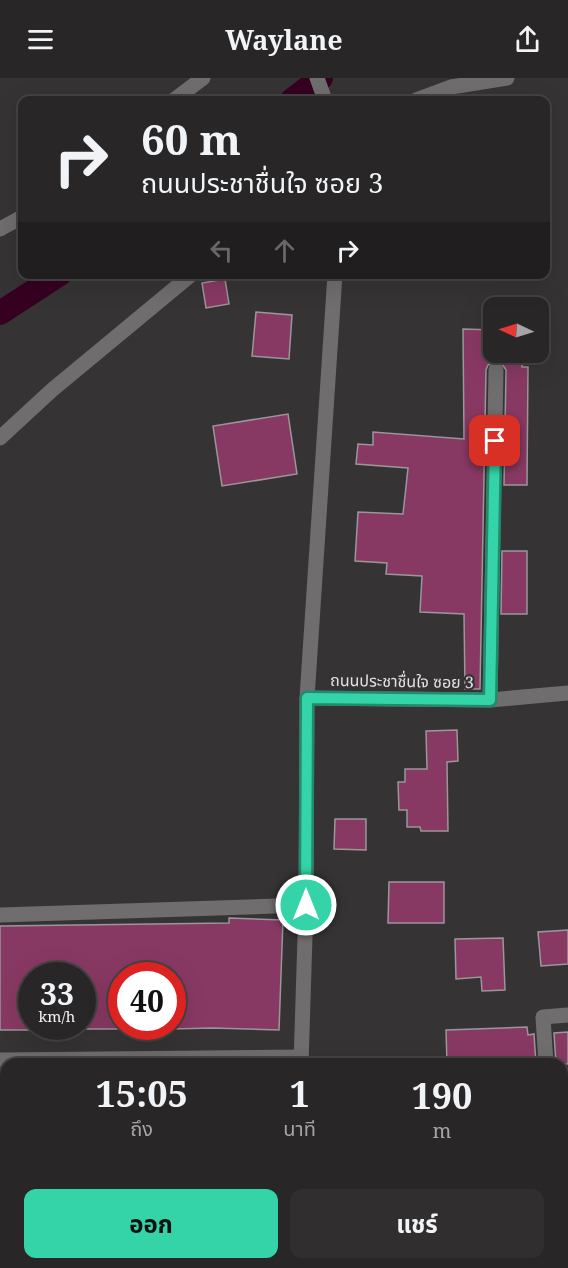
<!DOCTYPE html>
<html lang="th">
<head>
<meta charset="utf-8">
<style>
  body { margin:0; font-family:"Noto Serif","Noto Sans Thai",serif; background:#302e2f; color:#f1f3f6; height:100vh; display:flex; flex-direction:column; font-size:22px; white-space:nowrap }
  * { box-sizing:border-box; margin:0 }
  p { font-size:20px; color:#a5a5a7 }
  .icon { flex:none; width:33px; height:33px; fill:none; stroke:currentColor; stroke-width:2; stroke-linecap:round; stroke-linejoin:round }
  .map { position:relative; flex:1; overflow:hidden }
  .drawer { position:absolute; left:0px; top:980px; width:568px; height:212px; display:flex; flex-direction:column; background:#282627; border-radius:18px 18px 0 0; box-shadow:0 6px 24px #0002,0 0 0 2px #444344 }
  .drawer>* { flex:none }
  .banner { position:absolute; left:18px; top:18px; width:532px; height:183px; border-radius:12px; box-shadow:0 6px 24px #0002,0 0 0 2px #444344; background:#282627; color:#f1f3f6; overflow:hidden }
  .needle { width:39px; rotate:274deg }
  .fabs { position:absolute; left:483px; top:219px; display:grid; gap:12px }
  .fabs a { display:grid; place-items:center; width:66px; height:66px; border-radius:12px; background:#282627; box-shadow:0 6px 24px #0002,0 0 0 2px #444344; font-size:30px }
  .speed { position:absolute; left:18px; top:884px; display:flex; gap:12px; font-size:30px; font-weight:700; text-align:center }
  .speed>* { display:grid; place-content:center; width:78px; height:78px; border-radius:50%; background:#282627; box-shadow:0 6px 24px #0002,0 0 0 2px #444344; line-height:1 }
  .speed small { font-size:15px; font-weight:400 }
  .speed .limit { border:9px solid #d22; background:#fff; color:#111 }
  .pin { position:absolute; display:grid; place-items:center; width:51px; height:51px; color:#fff; margin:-26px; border-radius:12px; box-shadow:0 3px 9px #0006 }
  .me { position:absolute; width:66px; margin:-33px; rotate:0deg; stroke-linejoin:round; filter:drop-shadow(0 0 4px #0008) }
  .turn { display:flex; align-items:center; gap:21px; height:126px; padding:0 24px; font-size:27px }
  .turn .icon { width:78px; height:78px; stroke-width:2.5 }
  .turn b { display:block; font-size:42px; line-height:51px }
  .lanes { display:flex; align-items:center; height:57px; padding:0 24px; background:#0003; justify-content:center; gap:30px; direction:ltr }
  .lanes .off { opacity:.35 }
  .eta { display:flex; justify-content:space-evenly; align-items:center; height:102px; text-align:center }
  .eta b { font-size:36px; font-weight:700; line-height:42px }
  .button { display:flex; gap:12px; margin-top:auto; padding:12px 24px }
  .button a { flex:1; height:69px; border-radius:12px; background:#34d4a8; color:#111; font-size:24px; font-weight:700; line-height:69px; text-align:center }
  .button a+a { background:#302e2f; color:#f1f3f6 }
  header { display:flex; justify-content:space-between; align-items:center; height:78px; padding:0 24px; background:#282627; font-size:27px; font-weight:700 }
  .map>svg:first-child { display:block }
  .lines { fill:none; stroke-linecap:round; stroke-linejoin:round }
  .canal { stroke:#360021; stroke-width:24 }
  .building { fill:#883963; stroke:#9a9798; stroke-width:1.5 }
  .minor { stroke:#6f6d6e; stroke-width:15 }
  .route-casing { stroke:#228a6d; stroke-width:15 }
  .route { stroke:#34d4a8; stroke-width:10 }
  .labels { text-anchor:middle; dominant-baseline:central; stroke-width:4.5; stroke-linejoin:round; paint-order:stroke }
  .street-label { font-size:16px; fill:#e4e2e3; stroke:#363334 }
</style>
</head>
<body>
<header><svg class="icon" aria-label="menu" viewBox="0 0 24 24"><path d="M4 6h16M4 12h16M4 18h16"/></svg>Waylane<svg class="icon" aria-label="share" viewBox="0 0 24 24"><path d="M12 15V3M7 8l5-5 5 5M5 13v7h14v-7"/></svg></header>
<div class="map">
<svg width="568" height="1190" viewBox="0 0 568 1190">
  <rect width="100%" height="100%" fill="#363334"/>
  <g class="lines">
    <g class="canal">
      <polyline points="292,22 321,0"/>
      <polyline points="0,235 60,196"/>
    </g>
  </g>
  <g class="building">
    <polygon points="225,201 229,226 206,230 202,205"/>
    <polygon points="256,234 292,237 289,281 252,278"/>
    <polygon points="463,251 494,252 494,274 523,274 522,289 528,289 527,407 504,407 506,292 501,284 496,282 488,287 486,292 480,611 465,611 464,536 420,534 422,498 386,496 387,485 355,483 358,434 403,436 408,390 356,386 358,366 373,367 373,354 464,361"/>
    <polygon points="288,336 297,396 222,408 213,348"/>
    <polygon points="502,473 527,473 527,536 501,536"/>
    <polygon points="457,652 458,683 447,684 448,753 421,753 420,749 407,749 407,732 399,732 398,704 405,704 405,691 427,691 426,653"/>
    <polygon points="335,741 366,741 366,772 334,771"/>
    <polygon points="389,804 444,804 444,845 388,845"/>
    <polygon points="229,840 283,842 279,952 212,950 172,951 172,893 122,893 122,951 82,951 82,895 32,894 32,952 0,952 0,848 229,845"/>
    <polygon points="568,852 568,886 541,888 538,854"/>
    <polygon points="503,860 505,912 482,913 481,899 456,901 455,861"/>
    <polygon points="527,949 528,957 534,956 536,986 447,986 446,952"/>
    <polygon points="568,954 568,986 556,986 554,955"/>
  </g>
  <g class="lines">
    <g class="minor">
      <polyline points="317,0 325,22"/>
      <polyline points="174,22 203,0"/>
      <polyline points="416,22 451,9 507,0"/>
      <polyline points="0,151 22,139"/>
      <polyline points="0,360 52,312 192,196"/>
      <polyline points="307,620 490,622 568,615"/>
      <polyline points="490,622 496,292"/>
      <polyline points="0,837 306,827"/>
      <polyline points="0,982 301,979"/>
      <polyline points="301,986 306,827 307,620 335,196"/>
      <polyline points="546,986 543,939 568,937"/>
      <polyline points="562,1163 568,1164"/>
      <polyline points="512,1185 512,1190"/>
      <polyline points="25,1190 26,1185"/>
      <polyline points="298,1190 298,1185"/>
      <polyline points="416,1190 418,1185"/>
    </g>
  </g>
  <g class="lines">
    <g class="route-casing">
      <polyline id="route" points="306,827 307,620 490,622 495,363"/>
    </g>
    <use href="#route" class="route"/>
  </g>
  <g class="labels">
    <g class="street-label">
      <text transform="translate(402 603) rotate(1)">ถนนประชาชื่นใจ ซอย 3</text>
    </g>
  </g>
</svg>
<div class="fabs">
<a><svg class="needle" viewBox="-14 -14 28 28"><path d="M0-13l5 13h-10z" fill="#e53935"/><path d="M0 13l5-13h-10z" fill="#a5a5a7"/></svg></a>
</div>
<div class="speed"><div>33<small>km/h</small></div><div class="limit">40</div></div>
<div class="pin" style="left:495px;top:363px;background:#d93025"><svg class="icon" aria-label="arrive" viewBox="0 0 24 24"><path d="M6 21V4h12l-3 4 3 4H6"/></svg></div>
<svg class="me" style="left:306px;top:827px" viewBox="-20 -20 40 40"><circle r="17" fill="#34d4a8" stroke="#fff" stroke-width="3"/><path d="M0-11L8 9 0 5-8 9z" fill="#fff"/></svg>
<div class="banner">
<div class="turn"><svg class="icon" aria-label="right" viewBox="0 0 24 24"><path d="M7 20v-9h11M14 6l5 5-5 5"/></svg><div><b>60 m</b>ถนนประชาชื่นใจ ซอย 3</div></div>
<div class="lanes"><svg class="icon off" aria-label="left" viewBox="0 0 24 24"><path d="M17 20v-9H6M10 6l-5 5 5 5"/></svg><svg class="icon off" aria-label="ahead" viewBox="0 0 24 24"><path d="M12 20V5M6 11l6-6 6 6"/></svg><svg class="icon" aria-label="right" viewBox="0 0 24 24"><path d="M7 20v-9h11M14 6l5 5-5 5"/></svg></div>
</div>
<section class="drawer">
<div class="eta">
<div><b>15:05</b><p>ถึง</p></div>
<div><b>1</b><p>นาที</p></div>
<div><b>190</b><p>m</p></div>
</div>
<div class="button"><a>ออก</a><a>แชร์</a></div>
</section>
</div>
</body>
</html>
